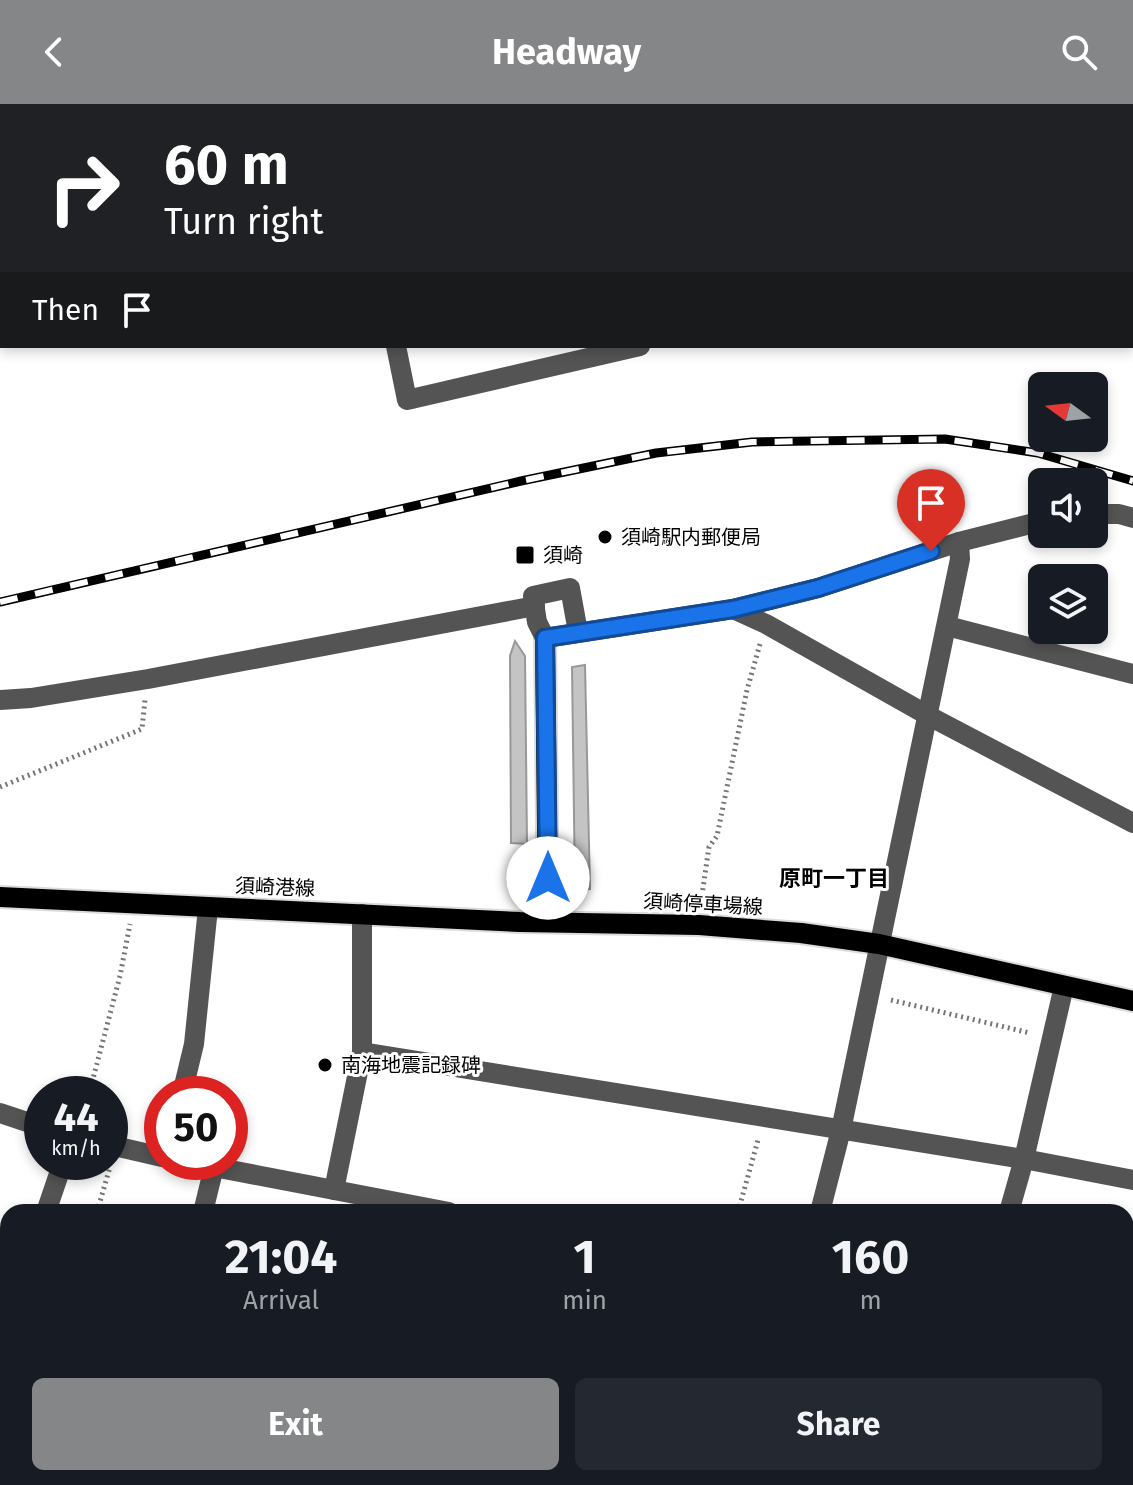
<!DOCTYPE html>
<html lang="en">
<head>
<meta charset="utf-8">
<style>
  body { margin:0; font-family:"Fira Sans","Noto Sans JP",sans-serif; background:#242831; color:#f1f3f6; height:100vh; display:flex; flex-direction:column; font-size:30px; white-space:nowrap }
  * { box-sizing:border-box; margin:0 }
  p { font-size:26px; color:#9ea1a6 }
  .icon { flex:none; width:44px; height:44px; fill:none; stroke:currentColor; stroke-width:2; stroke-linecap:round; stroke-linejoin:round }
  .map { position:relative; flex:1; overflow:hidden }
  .panel { position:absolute; left:0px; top:1100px; width:1134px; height:282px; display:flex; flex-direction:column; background:#171b24; border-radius:24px 24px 0 0; box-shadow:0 4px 12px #0003 }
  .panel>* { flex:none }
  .top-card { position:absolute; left:0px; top:0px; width:1134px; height:244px; box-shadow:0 4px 12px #0003; background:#202124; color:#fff; overflow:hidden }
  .needle { width:52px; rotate:285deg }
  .tools { position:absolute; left:1028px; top:268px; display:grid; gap:16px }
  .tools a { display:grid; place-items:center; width:80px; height:80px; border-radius:12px; background:#171b24; box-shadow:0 4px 12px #0003; font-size:40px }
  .speed { position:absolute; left:24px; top:972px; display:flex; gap:16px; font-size:40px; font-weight:700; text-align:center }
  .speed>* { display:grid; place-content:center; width:104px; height:104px; border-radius:50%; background:#171b24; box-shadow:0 4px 12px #0003; line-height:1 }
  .speed small { font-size:20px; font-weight:400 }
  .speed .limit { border:12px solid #d22; background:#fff; color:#111 }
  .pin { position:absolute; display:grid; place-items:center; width:68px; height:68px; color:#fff; margin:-82px -34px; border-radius:50% 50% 50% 0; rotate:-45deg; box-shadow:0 0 8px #0007 }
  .pin .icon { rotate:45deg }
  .me { position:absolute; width:88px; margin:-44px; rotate:0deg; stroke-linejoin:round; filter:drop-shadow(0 0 6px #0008) }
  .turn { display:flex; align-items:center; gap:28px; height:168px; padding:0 32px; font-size:36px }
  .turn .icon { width:104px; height:104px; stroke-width:2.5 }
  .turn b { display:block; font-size:56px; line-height:68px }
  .then { display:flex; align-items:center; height:76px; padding:0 32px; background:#0003; gap:16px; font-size:30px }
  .eta { display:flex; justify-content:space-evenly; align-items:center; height:136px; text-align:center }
  .eta b { font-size:48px; font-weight:700; line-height:56px }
  .action { display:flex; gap:16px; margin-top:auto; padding:16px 32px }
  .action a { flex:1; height:92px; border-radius:12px; background:#858687; color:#fff; font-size:32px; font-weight:700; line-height:92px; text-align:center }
  .action a+a { background:#242831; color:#f1f3f6 }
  header { display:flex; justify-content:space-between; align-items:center; height:104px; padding:0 32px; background:#858687; color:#fff; font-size:36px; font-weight:700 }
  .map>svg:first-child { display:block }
  .green { fill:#dbdbdb }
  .building { fill:#c4c4c4; stroke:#989898; stroke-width:2 }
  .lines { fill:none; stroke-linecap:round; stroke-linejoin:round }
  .major-casing { stroke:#dbdbdb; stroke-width:24 }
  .path { stroke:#767676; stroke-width:5; stroke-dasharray:2 4; stroke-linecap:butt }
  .minor { stroke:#545454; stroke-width:20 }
  .major { stroke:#000; stroke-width:20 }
  .rail-casing { stroke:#000; stroke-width:9 }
  .rail { stroke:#fff; stroke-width:6; stroke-dasharray:18; stroke-linecap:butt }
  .route-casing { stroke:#114b97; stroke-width:20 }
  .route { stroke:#1a73e8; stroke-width:14 }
  .poi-dot { fill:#000; stroke:#fff; stroke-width:3 }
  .labels { text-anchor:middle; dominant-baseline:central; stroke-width:6; stroke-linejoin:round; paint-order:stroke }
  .poi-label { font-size:20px; fill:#000; stroke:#fff; text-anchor:start }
  .street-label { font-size:20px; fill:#000; stroke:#fff }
  .neighbourhood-label { font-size:22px; font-weight:bold; fill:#000; stroke:#fff }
</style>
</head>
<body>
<header><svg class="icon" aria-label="back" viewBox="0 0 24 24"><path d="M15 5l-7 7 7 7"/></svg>Headway<svg class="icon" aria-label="search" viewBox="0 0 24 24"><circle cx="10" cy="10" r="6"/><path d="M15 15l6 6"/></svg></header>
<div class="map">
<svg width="1133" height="1381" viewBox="0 0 1133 1381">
  <rect width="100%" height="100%" fill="#fff"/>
  <polygon class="green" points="213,1374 404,1374 415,1381 197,1381"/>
  <g class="building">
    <polygon points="515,537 525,552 527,740 511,739 510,552"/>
    <polygon points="585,561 590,785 575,786 572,563"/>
  </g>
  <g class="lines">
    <g class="major-casing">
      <g id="major">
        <polyline points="545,534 548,818"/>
        <polyline points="0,793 520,818 699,821 801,829 879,840 1133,897"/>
        <polyline points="1126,1353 1133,1329"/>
        <polyline points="1118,1381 1120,1374"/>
      </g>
    </g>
    <g class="path">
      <polyline points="0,683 142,625 145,596"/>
      <polyline points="701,798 709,743 717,732 747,586 760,540"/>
      <polyline points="891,896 1030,929"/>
      <polyline points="89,990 120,872 130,820"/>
      <polyline points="97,1108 110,1063"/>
      <polyline points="738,1108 758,1036"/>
      <polyline points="0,1374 14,1381"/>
      <polyline points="548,1374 553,1375 551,1381"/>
      <polyline points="281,1381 288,1374"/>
      <polyline points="382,1381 394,1374"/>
      <polyline points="532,1381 533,1374"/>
      <polyline points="541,1381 543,1374"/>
    </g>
    <g class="minor">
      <polyline points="346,0 347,2"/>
      <polyline points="847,0 847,2"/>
      <polyline points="398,2 402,0"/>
      <polyline points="1132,131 1133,130"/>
      <polyline points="396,242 407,296 640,242"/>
      <polyline points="1094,410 1119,410 1133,414"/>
      <polyline points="733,505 766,520 929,612 1133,719"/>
      <polyline points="947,522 1133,570"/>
      <polyline points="578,528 570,484 533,492 537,518 545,534 733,505 818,484 959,438 1042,417"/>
      <polyline points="0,596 31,594 148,575 535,502"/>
      <polyline points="362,948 1024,1055 1133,1076"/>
      <polyline points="182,990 194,940 208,804"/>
      <polyline points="0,1009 42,1023"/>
      <polyline points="110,1041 162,1053"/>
      <polyline points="188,1058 449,1108"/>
      <polyline points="334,1086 362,948 362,810"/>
      <polyline points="46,1108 63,1058"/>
      <polyline points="203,1108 214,1063"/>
      <polyline points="820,1108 841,1026 960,455 959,438"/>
      <polyline points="1009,1108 1024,1055 1064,882"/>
      <polyline points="1126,1233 1133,1209"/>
      <polyline points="0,1249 8,1223"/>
      <polyline points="135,1376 136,1374"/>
      <polyline points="493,1381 494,1374"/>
      <polyline points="742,1381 744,1374"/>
      <polyline points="924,1381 926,1374"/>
      <polyline points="1083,1381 1085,1374"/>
    </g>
    <use href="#major" class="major"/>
    <g class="rail-casing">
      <polyline id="rail" points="0,498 521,377 656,349 752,338 945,335 1038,349 1133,377"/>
    </g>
    <use href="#rail" class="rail"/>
  </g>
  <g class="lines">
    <g class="route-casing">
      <polyline id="route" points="548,774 545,534 733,505 818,484 931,447"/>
    </g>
    <use href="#route" class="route"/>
  </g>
  <g class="poi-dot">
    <circle cx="605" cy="433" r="8"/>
    <rect x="515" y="441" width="20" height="20" rx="4"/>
    <circle cx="325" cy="961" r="8"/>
  </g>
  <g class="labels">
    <g class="poi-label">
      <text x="621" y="433">須崎駅内郵便局</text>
      <text x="543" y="451">須崎</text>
      <text x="341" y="961">南海地震記録碑</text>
    </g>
    <g class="street-label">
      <text transform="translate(275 783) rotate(2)">須崎港線</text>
      <text transform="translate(703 800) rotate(3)">須崎停車場線</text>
    </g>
    <g class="neighbourhood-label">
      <text x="834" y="774">原町一丁目</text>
    </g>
  </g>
</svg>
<div class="tools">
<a><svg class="needle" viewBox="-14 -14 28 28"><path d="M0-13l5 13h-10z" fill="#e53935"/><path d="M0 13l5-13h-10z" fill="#9ea1a6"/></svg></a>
<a><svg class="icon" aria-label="sound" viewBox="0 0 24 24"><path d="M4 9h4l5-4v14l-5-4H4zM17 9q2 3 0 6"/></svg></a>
<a><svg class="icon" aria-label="layers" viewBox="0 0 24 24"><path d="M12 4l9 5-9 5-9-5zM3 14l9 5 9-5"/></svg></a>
</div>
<div class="speed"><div>44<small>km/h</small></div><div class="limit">50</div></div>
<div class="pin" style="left:931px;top:447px;background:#d93025"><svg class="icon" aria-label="arrive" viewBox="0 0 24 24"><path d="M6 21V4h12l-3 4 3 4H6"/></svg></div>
<svg class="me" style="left:548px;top:774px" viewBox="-20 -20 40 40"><circle r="19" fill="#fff"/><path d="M0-13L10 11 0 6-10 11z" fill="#1a73e8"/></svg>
<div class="top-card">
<div class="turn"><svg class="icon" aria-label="right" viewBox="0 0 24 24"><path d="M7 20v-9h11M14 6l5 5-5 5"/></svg><div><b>60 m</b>Turn right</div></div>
<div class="then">Then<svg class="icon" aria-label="arrive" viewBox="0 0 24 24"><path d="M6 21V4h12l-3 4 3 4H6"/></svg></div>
</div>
<section class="panel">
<div class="eta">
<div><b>21:04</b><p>Arrival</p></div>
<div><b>1</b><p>min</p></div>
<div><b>160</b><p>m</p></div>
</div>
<div class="action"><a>Exit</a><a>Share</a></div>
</section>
</div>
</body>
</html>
